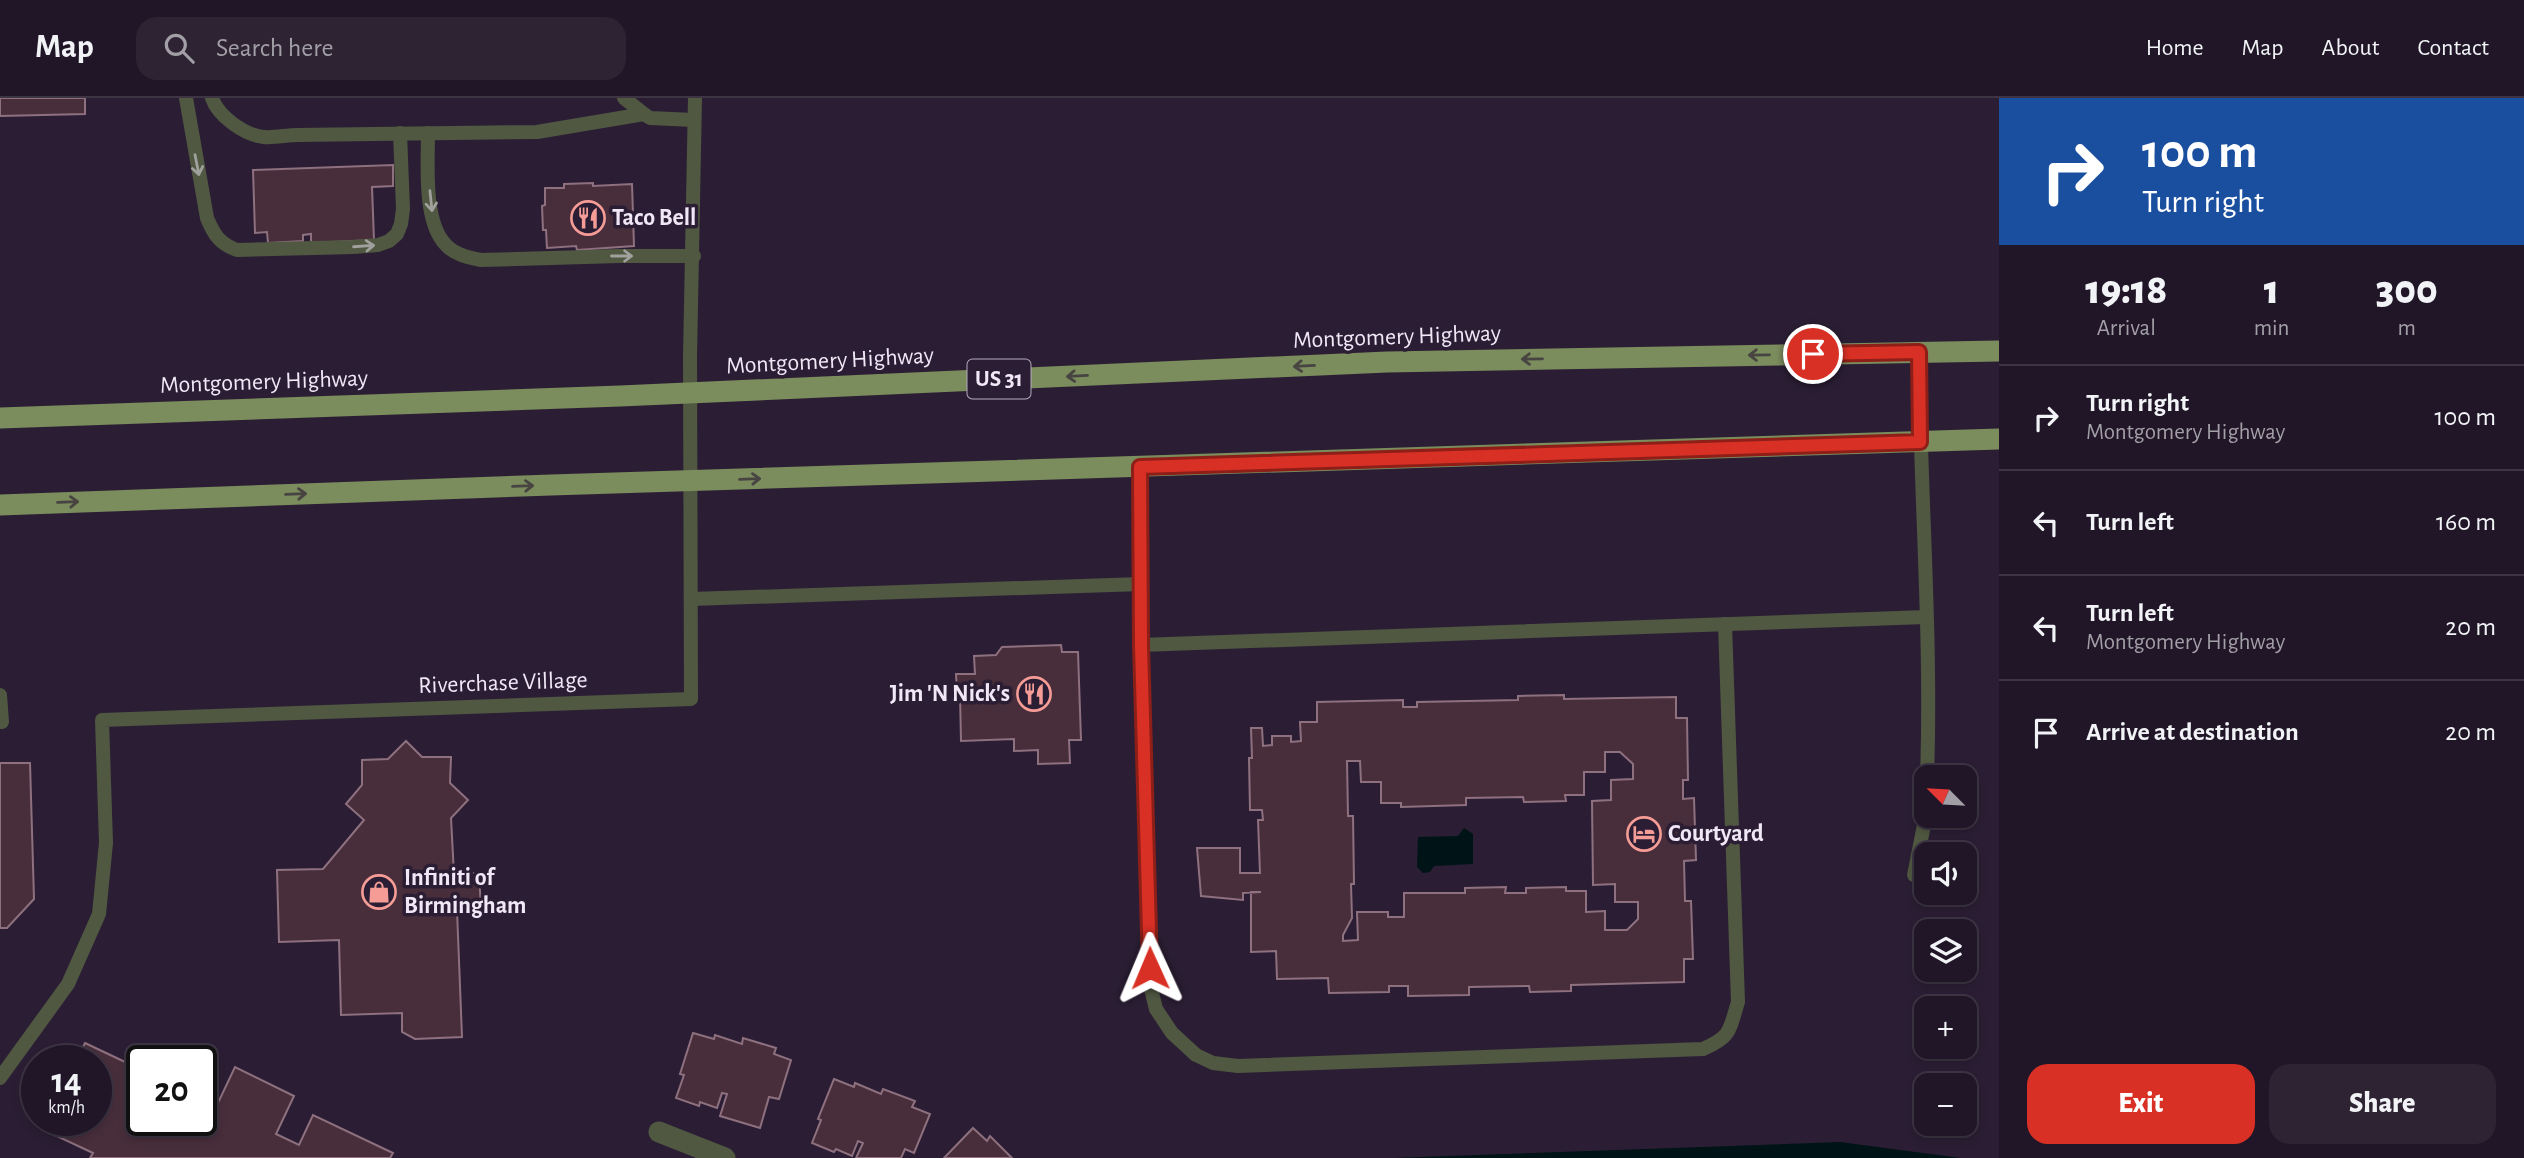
<!DOCTYPE html>
<html lang="en">
<head>
<meta charset="utf-8">
<style>
  body { margin:0; font-family:"Alegreya Sans",sans-serif; background:#2d2333; color:#f1f3f6; height:100vh; display:flex; flex-direction:column; font-size:26px; white-space:nowrap }
  * { box-sizing:border-box; margin:0 }
  p { font-size:23px; color:#a29fa7 }
  .icon { flex:none; width:38px; height:38px; fill:none; stroke:currentColor; stroke-width:2; stroke-linecap:round; stroke-linejoin:round }
  .map { position:relative; flex:1; overflow:hidden }
  .side { display:flex; flex-direction:column; background:#201627; width:525px }
  .side>* { flex:none }
  .top-card { background:#1a4fa0; color:#fff; overflow:hidden }
  .needle { width:46px; rotate:294deg }
  .tools { position:absolute; left:1914px; top:667px; display:grid; gap:14px }
  .tools a { display:grid; place-items:center; width:63px; height:63px; border-radius:14px; background:#201627; box-shadow:0 4px 10px #0003,0 0 0 2px #3d3544; font-size:35px }
  .speed { position:absolute; left:21px; top:947px; display:flex; gap:14px; font-size:35px; font-weight:700; text-align:center }
  .speed>* { display:grid; place-content:center; width:91px; height:91px; border-radius:50%; background:#201627; box-shadow:0 4px 10px #0003,0 0 0 2px #3d3544; line-height:1 }
  .speed small { font-size:18px; font-weight:400 }
  .speed .limit { border:4px solid #111; border-radius:10px; background:#fff; color:#111 }
  .pin { position:absolute; display:grid; place-items:center; width:60px; height:60px; color:#fff; margin:-30px; border:4px solid #fff; border-radius:50%; box-shadow:0 2px 7px #0007 }
  .me { position:absolute; width:77px; margin:-38px; rotate:359deg; stroke-linejoin:round; filter:drop-shadow(0 0 5px #0008) }
  .turn { display:flex; align-items:center; gap:24px; height:147px; padding:0 28px; font-size:32px }
  .turn .icon { width:91px; height:91px; stroke-width:2.5 }
  .turn b { display:block; font-size:49px; line-height:60px }
  .eta { display:flex; justify-content:space-evenly; align-items:center; height:119px; text-align:center }
  .eta b { font-size:42px; font-weight:800; line-height:49px }
  .action { display:flex; gap:14px; margin-top:auto; padding:14px 28px }
  .action a { flex:1; height:80px; border-radius:21px; background:#d93025; color:#fff; font-size:28px; font-weight:800; line-height:80px; text-align:center }
  .action a+a { background:#2d2333; color:#f1f3f6 }
  ul { padding:0; list-style:none }
  li { display:flex; align-items:center; gap:21px; height:105px; padding:0 28px; border-top:2px solid #3d3544 }
  li div { flex:1 }
  li b { display:block; font-size:26px }
  li em { font-style:normal }
  header { display:flex; align-items:center; gap:42px; box-sizing:border-box; height:98px; padding:0 35px; background:#201627; border-bottom:2px solid #3d3544 }
  header strong { font-size:33px }
  nav { display:flex; gap:38px; margin-inline-start:auto; font-size:24px }
  .search { width:490px; height:63px; background:#2d2333; display:flex; align-items:center; gap:18px; box-sizing:border-box; padding:0 24px; border-radius:21px; color:#a29fa7; font-size:26px }
  main { display:flex; flex:1; min-height:0 }
  .map>svg:first-child { display:block }
  .water { fill:#001417 }
  .building { fill:#482e3b; stroke:#8e707f; stroke-width:2; fill-rule:evenodd }
  .lines { fill:none; stroke-linecap:round; stroke-linejoin:round }
  .lane { stroke:#505842; stroke-width:14 }
  .street { stroke:#505842; stroke-width:21 }
  .primary { stroke:#7b8c5d; stroke-width:21 }
  .oneway { stroke:#a0a09c }
  .oneway2 { stroke:#474442 }
  .route-casing { stroke:#8d1f18; stroke-width:18 }
  .route { stroke:#d93025; stroke-width:12 }
  .labels { text-anchor:middle; dominant-baseline:central; stroke-width:7; stroke-linejoin:round; paint-order:stroke }
  .shield { fill:#2b1e34; stroke:#b5abbc; stroke-width:2 }
  .shield-label { font-size:23px; font-weight:bold; fill:#f0e8f7 }
  .poi-label { font-size:24px; font-weight:bold; fill:#f0e8f7; stroke:#2b1e34; text-anchor:start }
  .street-label { font-size:24px; fill:#f0e8f7; stroke:#2b1e34 }
</style>
</head>
<body>
<header>
<strong>Map</strong>
<div class="search"><svg class="icon" aria-label="search" viewBox="0 0 24 24"><circle cx="10" cy="10" r="6"/><path d="M15 15l6 6"/></svg>Search here</div>
<nav><a>Home</a><a>Map</a><a>About</a><a>Contact</a></nav>
</header>
<main>
<div class="map">
<svg width="1999" height="1060" viewBox="0 0 1999 1060">
  <rect width="100%" height="100%" fill="#2b1e34"/>
  <g class="water">
    <polygon points="1464,730 1473,736 1473,766 1434,768 1430,774 1423,775 1417,769 1418,739 1458,738"/>
    <polygon points="1840,1044 1961,1060 1392,1060"/>
  </g>
  <g class="building">
    <polygon points="0,0 85,0 85,16 0,18"/>
    <polygon points="393,67 393,88 372,89 374,142 311,145 311,136 303,137 303,143 268,145 267,134 255,135 253,72"/>
    <polygon points="593,85 593,88 632,86 634,148 577,152 576,148 547,150 546,132 543,132 542,108 545,107 545,90 564,90 564,86"/>
    <polygon points="1061,547 1062,554 1078,554 1081,642 1069,642 1070,665 1038,666 1038,652 1014,653 1014,641 961,643 960,596 957,596 956,576 975,576 974,558 996,557 1002,549"/>
    <path d="M1564 597V601L1676 599V620H1687L1688 682H1683V701L1694 700 1696 762 1684 763 1685 803H1691L1693 861H1684V884L1571 887V893L1530 894 1529 888 1469 889V897L1408 898V888H1389V894L1329 895 1328 880 1277 881 1276 853 1251 854V794H1261L1243 795V802L1201 798 1197 750H1240V775H1260L1258 722H1263L1262 712H1250L1249 660H1252L1251 630H1262L1263 648 1272 647V638H1291V644L1301 643 1300 624H1317V604L1403 602V609H1417V604L1518 602V598ZM1605 654H1620L1633 666V681L1611 682V702L1592 703 1593 787 1615 786V804H1638V821L1627 832H1605V813L1586 814V793H1566V789L1526 790V795H1505L1506 789 1465 790V795H1404V819H1388V814H1357L1358 842 1343 843V837L1352 820 1351 786H1354L1353 718H1348L1347 663H1360L1361 684H1381V705H1401V709L1466 707V700L1523 699 1524 704 1566 703 1565 697H1584V674H1605Z"/>
    <polygon points="406,643 422,659 451,659 450,685 468,702 451,720 454,776 479,775 481,811 457,812 462,939 415,941 402,934 402,915 341,917 339,842 279,844 277,772 323,771 364,722 346,706 362,687 362,662 388,661"/>
    <polygon points="0,665 30,665 34,801 7,830 0,830"/>
    <polygon points="693,935 714,941 715,937 742,946 743,940 776,950 774,956 791,962 779,1001 769,999 760,1030 720,1018 727,996 722,995 717,1010 700,1004 699,1008 676,1000 684,977 680,976"/>
    <polygon points="85,945 142,972 142,1022 201,1022 201,1000 217,1007 235,969 294,998 276,1036 299,1047 313,1017 393,1055 390,1060 90,1060 93,1055 44,1032 49,1022 96,1022 96,962 77,962"/>
    <polygon points="834,981 854,989 855,985 881,996 883,991 915,1003 912,1009 930,1016 914,1055 905,1051 901,1060 856,1060 863,1045 858,1043 852,1058 836,1051 834,1054 812,1045 821,1022 818,1021"/>
    <polygon points="973,1030 987,1043 990,1038 1012,1060 944,1060"/>
  </g>
  <g class="lines">
    <g class="lane">
      <path d="M186 0 207 120C214 137 220 146 237 152L353 149 378 147 389 143 397 136 401 126 403 111 400 35"/>
      <path d="M212 0C218 18 244 37 264 39 274 40 287 37 297 37L537 34 644 16 624 0"/>
      <polyline points="644,16 650,20 694,22"/>
      <path d="M428 35C428 66 423 124 446 147 455 157 469 160 481 162L619 158H694"/>
      <path d="M1919 254C1920 396 1932 537 1927 679"/>
      <polyline points="1141,486 1141,547 1926,519"/>
      <polyline points="691,501 1141,486 1140,369"/>
      <path d="M1141 547 1150 887 1156 911 1172 935 1196 957 1213 965 1238 968 1703 951C1731 939 1729 933 1738 904L1725 526"/>
      <polyline points="0,597 2,624"/>
      <polyline points="1914,777 1925,722 1927,682"/>
      <polyline points="0,980 68,886 99,816 106,745 102,622 691,601 690,259 695,0"/>
    </g>
    <polyline class="street" points="659,1034 725,1060"/>
    <g class="primary">
      <polyline points="0,320 620,298 1387,264 1999,253"/>
      <polyline points="0,407 551,387 1999,341"/>
    </g>
  </g>
  <defs><path id="oneway-shaft" d="M-6 0H5M1.5-3L5.5 0L1.5 3" fill="none" stroke-width="1.6" stroke-linecap="round" stroke-linejoin="round" transform="scale(1.75)"/></defs>
  <g class="oneway">
    <use href="#oneway-shaft" transform="translate(197 67) rotate(79)"/>
    <use href="#oneway-shaft" transform="translate(431 103) rotate(84)"/>
    <use href="#oneway-shaft" transform="translate(364 148) rotate(-4)"/>
    <use href="#oneway-shaft" transform="translate(622 158)"/>
  </g>
  <g class="oneway2">
    <use href="#oneway-shaft" transform="translate(1759 257) rotate(179)"/>
    <use href="#oneway-shaft" transform="translate(1532 261) rotate(179)"/>
    <use href="#oneway-shaft" transform="translate(1304 268) rotate(177)"/>
    <use href="#oneway-shaft" transform="translate(1077 278) rotate(177)"/>
    <use href="#oneway-shaft" transform="translate(750 381) rotate(-2)"/>
    <use href="#oneway-shaft" transform="translate(523 388) rotate(-2)"/>
    <use href="#oneway-shaft" transform="translate(296 396) rotate(-2)"/>
    <use href="#oneway-shaft" transform="translate(68 404) rotate(-2)"/>
  </g>
  <g class="lines">
    <g class="route-casing">
      <polyline id="route" points="1150,870 1141,547 1140,369 1920,344 1919,254 1813,256"/>
    </g>
    <use href="#route" class="route"/>
  </g>
  <defs>
    <g id="restaurant-ring" transform="scale(1.75)"><circle r="9.5" fill="#2b1e34" stroke="#f59c96" stroke-width="1.5"/><path d="M-5-6h1v4h1v-4h1v4h1v-4h1v5L-1.5 .5V6h-2V.5L-5-1ZM5-6V6H3V1.5H1.5Q1.5-4 5-6Z" fill="#f59c96"/></g>
    <g id="hotel-ring" transform="scale(1.75)"><circle r="9.5" fill="#2b1e34" stroke="#f59c96" stroke-width="1.5"/><path d="M-6-4.5h1.5V1H6V5H4.5V3h-9V5H-6ZM-4 0a1.8 1.8 0 1 1 3.6 0ZM.5 0V-2.5h3Q6-2.5 6 0Z" fill="#f59c96"/></g>
    <g id="shop-ring" transform="scale(1.75)"><circle r="9.5" fill="#2b1e34" stroke="#f59c96" stroke-width="1.5"/><path d="M-5-2.5h2.3a2.7 3.5 0 0 1 5.4 0H5L5.5 6h-11ZM-1.5-2.5h3a1.5 2.3 0 0 0-3 0Z" fill="#f59c96"/></g>
  </defs>
  <g fill-rule="evenodd">
    <use href="#restaurant-ring" x="588" y="120"/>
    <use href="#restaurant-ring" x="1034" y="596"/>
    <use href="#hotel-ring" x="1644" y="736"/>
    <use href="#shop-ring" x="379" y="794"/>
  </g>
  <g class="labels">
    <rect class="shield" x="967.5" y="261.5" width="63" height="39" rx="5"/>
    <g class="shield-label">
      <text x="999" y="281">US 31</text>
    </g>
    <g class="poi-label">
      <text x="612" y="120">Taco Bell</text>
      <text x="1010" y="596" text-anchor="end">Jim 'N Nick's</text>
      <text x="1668" y="736">Courtyard</text>
      <text x="404" y="780">Infiniti of<tspan x="404" dy="28">Birmingham</tspan></text>
    </g>
    <g class="street-label">
      <text transform="translate(1397 239) rotate(-2)">Montgomery Highway</text>
      <text transform="translate(830 263) rotate(-3)">Montgomery Highway</text>
      <text transform="translate(264 284) rotate(-2)">Montgomery Highway</text>
      <text transform="translate(503 585) rotate(-2)">Riverchase Village</text>
    </g>
  </g>
</svg>
<div class="tools">
<a><svg class="needle" viewBox="-14 -14 28 28"><path d="M0-13l5 13h-10z" fill="#e53935"/><path d="M0 13l5-13h-10z" fill="#a29fa7"/></svg></a>
<a><svg class="icon" aria-label="sound" viewBox="0 0 24 24"><path d="M4 9h4l5-4v14l-5-4H4zM17 9q2 3 0 6"/></svg></a>
<a><svg class="icon" aria-label="layers" viewBox="0 0 24 24"><path d="M12 4l9 5-9 5-9-5zM3 14l9 5 9-5"/></svg></a>
<a>+</a>
<a>−</a>
</div>
<div class="speed"><div>14<small>km/h</small></div><div class="limit">20</div></div>
<div class="pin" style="left:1813px;top:256px;background:#d93025"><svg class="icon" aria-label="arrive" viewBox="0 0 24 24"><path d="M6 21V4h12l-3 4 3 4H6"/></svg></div>
<svg class="me" style="left:1150px;top:870px" viewBox="-20 -20 40 40"><path d="M0-17L14 15 0 8-14 15z" fill="#d93025" stroke="#fff" stroke-width="4"/></svg>
</div>
<section class="side">
<div class="top-card">
<div class="turn"><svg class="icon" aria-label="right" viewBox="0 0 24 24"><path d="M7 20v-9h11M14 6l5 5-5 5"/></svg><div><b>100 m</b>Turn right</div></div>
</div>
<div class="eta">
<div><b>19:18</b><p>Arrival</p></div>
<div><b>1</b><p>min</p></div>
<div><b>300</b><p>m</p></div>
</div>
<ul>
<li><svg class="icon" aria-label="right" viewBox="0 0 24 24"><path d="M7 20v-9h11M14 6l5 5-5 5"/></svg><div><b>Turn right</b><p>Montgomery Highway</p></div><em>100 m</em></li>
<li><svg class="icon" aria-label="left" viewBox="0 0 24 24"><path d="M17 20v-9H6M10 6l-5 5 5 5"/></svg><div><b>Turn left</b></div><em>160 m</em></li>
<li><svg class="icon" aria-label="left" viewBox="0 0 24 24"><path d="M17 20v-9H6M10 6l-5 5 5 5"/></svg><div><b>Turn left</b><p>Montgomery Highway</p></div><em>20 m</em></li>
<li><svg class="icon" aria-label="arrive" viewBox="0 0 24 24"><path d="M6 21V4h12l-3 4 3 4H6"/></svg><div><b>Arrive at destination</b></div><em>20 m</em></li>
</ul>
<div class="action"><a>Exit</a><a>Share</a></div>
</section>
</main>
</body>
</html>
